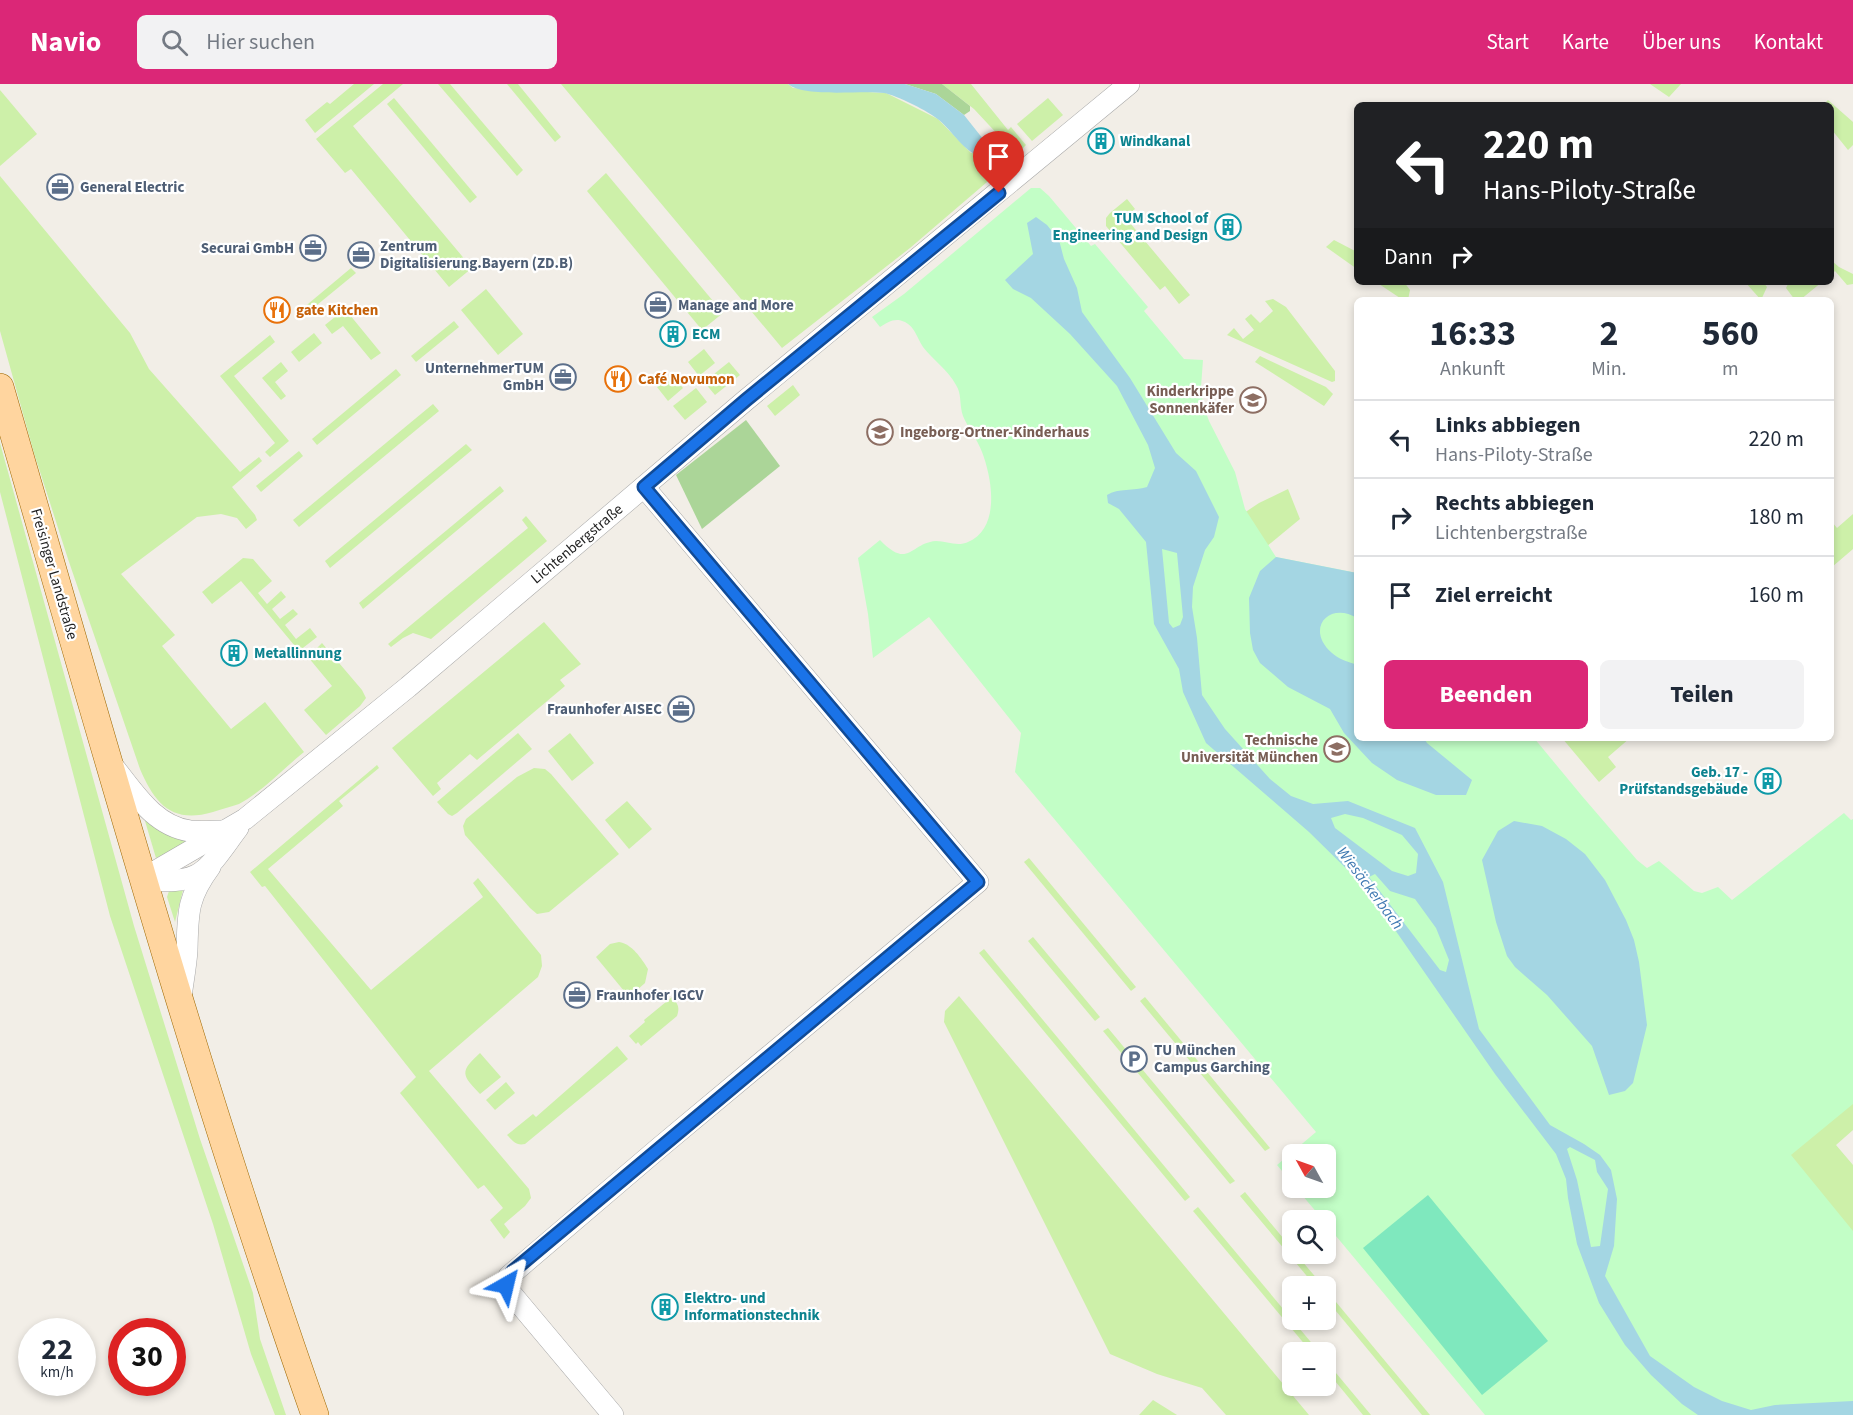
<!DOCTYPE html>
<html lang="de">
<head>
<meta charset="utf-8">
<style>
  body { margin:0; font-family:"Source Sans 3",sans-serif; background:#f2f2f3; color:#1f2937; height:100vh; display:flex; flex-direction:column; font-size:22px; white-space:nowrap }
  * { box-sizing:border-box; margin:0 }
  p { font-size:20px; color:#747a83 }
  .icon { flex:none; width:33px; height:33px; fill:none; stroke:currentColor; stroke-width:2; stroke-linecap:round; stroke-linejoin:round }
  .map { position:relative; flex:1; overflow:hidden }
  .details { position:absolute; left:1354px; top:213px; width:480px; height:444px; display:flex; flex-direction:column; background:#fff; border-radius:9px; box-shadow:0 3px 9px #0003 }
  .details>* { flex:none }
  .hud { position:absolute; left:1354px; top:18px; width:480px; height:183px; border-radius:9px; box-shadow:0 3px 9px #0003; background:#202124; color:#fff; overflow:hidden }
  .needle { width:39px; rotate:310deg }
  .fabs { position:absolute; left:1282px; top:1060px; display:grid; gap:12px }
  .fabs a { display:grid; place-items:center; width:54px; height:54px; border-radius:9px; background:#fff; box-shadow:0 3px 9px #0003; font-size:30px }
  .speed { position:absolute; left:18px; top:1234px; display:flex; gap:12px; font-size:30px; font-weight:700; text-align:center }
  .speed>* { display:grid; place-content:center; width:78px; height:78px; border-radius:50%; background:#fff; box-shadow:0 3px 9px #0003; line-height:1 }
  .speed small { font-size:15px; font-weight:400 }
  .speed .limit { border:9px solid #d22; background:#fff; color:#111 }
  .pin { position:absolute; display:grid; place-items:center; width:51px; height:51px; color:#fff; margin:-62px -26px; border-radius:50% 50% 50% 0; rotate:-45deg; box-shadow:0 0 6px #0007 }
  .pin .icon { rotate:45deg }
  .me { position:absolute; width:66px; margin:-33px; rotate:37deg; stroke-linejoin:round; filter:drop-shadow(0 0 4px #0008) }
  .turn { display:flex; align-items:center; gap:21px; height:126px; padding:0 30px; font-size:27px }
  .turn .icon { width:78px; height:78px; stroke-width:2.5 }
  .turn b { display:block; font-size:42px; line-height:51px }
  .then { display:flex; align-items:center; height:57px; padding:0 30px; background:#0003; gap:12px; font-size:22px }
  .eta { display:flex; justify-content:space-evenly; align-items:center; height:102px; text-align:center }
  .eta b { font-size:36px; font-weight:700; line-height:42px }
  .primary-button { display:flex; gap:12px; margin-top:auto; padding:12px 30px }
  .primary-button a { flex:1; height:69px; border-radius:9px; background:#db2777; color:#fff; font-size:24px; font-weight:700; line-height:69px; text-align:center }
  .primary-button a+a { background:#f2f2f3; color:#1f2937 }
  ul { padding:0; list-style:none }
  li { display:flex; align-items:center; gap:18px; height:78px; padding:0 30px; border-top:2px solid #e0e1e3 }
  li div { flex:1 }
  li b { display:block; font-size:22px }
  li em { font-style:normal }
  header { display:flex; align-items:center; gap:36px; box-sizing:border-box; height:84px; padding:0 30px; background:#db2777; color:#fff }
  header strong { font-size:28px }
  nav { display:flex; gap:33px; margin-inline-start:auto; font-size:21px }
  .search { width:420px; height:54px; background:#f2f2f3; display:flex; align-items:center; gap:15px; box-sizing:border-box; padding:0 21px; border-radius:9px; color:#747a83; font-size:22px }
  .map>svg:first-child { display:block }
  .grass { fill:#cdf0a9 }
  .forest { fill:#abd598 }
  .park { fill:#c2fec6 }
  .pitch { fill:#7fe8be }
  .water { fill:#a4d6e3; fill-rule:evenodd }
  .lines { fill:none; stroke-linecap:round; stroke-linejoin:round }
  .minor-casing { stroke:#a8a8a8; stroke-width:22 }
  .major-casing { stroke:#9e6800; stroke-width:28 }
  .minor { stroke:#fff; stroke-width:21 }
  .major { stroke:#ffd59f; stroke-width:27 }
  .route-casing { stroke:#114b97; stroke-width:15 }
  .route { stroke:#1a73e8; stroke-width:10 }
  .labels { text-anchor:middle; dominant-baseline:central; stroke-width:4.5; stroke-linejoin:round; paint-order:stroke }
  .culture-label { font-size:15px; font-weight:bold; fill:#0d838f; stroke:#fff; text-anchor:start }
  .service-label { font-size:15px; font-weight:bold; fill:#4e5e75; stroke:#fff; text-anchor:start }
  .food-label { font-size:15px; font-weight:bold; fill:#c56008; stroke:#fff; text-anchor:start }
  .education-label { font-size:15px; font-weight:bold; fill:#785e54; stroke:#fff; text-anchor:end }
  .street-label { font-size:15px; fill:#212121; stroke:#fff }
  .water-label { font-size:16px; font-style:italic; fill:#407ab2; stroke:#fff }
</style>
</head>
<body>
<header>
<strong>Navio</strong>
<div class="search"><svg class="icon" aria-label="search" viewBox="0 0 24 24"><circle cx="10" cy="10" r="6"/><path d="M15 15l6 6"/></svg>Hier suchen</div>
<nav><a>Start</a><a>Karte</a><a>Über uns</a><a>Kontakt</a></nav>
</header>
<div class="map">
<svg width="1853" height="1331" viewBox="0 0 1853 1331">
  <rect width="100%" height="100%" fill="#f2eee7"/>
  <g class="grass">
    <polygon points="354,0 374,0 315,49 305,36 327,18 330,20"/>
    <polygon points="383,0 403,0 353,42 472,184 449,203 351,85 345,89 316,55"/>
    <polygon points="438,0 450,0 523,86 517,92"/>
    <polygon points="507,0 518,0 561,53 555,58"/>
    <polygon points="561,0 788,0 793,4 886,9 938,35 971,69 988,69 1002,55 974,25 942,0 971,0 1008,46 1011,43 1026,61 1020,67 1021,69 910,164 782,264"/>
    <polygon points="1650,0 1681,0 1669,13"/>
    <polygon points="0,6 37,50 0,82"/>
    <polygon points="394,14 477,113 470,119 387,20"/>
    <polygon points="1048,14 1063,31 1032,57 1017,40"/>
    <polygon points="1828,16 1853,38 1853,61 1848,66 1832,46 1832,21 1823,21"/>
    <polygon points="606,89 723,229 702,246 587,107"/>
    <path d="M0 92 130 249 149 285 240 388 259 373 262 377 232 403 255 431 257 436 246 445 237 434 221 430 197 433 121 490 175 551 162 562 231 645 265 618 304 668C284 684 262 708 239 720 231 723 221 725 213 728 172 740 155 720 140 685L68 475 34 369 0 247Z"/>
    <polygon points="1127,115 1135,125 1125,133 1190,211 1179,220 1165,202 1160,206 1106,142 1106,134 1110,129"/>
    <polygon points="1334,156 1357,168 1357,185 1326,163"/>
    <polygon points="1832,177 1839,183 1853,190 1853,200 1847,201 1835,187 1832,190"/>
    <polygon points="351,184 356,189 306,230 302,225"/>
    <polygon points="1376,198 1404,198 1410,206 1408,216 1403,216"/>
    <polygon points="1745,198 1763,198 1767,203 1761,216"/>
    <polygon points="1789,198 1822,198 1800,216 1795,216 1786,204"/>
    <polygon points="486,205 523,250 498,271 461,226"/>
    <polygon points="1273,215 1286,223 1335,287 1335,297 1332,298 1227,251 1234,244 1243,255 1254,246 1245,235 1251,230 1260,239 1273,227 1265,217"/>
    <polygon points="345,225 381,269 371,276 343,242 332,250 325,241"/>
    <polygon points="454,237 459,243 416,278 411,272"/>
    <polygon points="314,249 322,259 299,278 291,268"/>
    <polygon points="270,251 275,258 234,292 289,357 270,373 265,368 275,359 220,292"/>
    <polygon points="704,265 715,279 699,292 688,278"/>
    <polygon points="1260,272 1326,303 1333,310 1324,322 1255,278"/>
    <polygon points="281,278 288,287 275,298 286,312 281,316 262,294"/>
    <polygon points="729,278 740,291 715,311 704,298"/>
    <polygon points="396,285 401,291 317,361 312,355"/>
    <polygon points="672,291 683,304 668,317 657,303"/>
    <polygon points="793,301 800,311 775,332 767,322"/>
    <polygon points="696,304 707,318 685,336 673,322"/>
    <polygon points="433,320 439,327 299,443 293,436"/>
    <polygon points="0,359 134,842 200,1055 253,1209 260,1255 286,1331 275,1331 251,1270 213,1140 110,832 0,408"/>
    <polygon points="466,360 472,366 330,484 325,477"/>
    <polygon points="299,367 303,372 261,408 256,402"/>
    <polygon points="500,402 504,407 363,525 359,519"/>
    <polygon points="1288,405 1300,435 1226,496 1244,429 1259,419"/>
    <polygon points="1853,430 1853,465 1832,483 1832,438 1837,444"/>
    <polygon points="526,432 547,457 431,555 413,549 403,554 391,563 388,560 528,444 522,436"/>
    <polygon points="243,474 253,475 272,497 258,509 267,520 281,507 286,513 272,525 280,535 293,525 298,530 285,541 296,555 310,544 317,553 299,567 241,497 212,520 202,508"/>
    <polygon points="544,538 581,580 560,596 565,602 477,676 470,670 437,699 441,705 433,712 392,664"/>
    <polygon points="322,559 362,606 366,614 360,622 326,651 304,626 332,602 308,573"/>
    <polygon points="518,649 532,665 457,729 452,732 448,730 437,718"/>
    <polygon points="570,649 594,679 572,697 548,667"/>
    <polygon points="1562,654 1630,654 1608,673 1616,683 1599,698"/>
    <polygon points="377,681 379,684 339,717 343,722 268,785 371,906 483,813 473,799 478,794 541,871 542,882 538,893 429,987 529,1105 531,1114 525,1122 504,1140 510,1148 504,1155 490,1136 503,1124 484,1101 478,1105 400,1009 416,993 265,802 262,803 250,788"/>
    <polygon points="534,684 545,685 551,690 619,770 549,828 537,830 530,824 465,751 463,742 466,735 517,693"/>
    <polygon points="627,717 652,745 629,765 605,736"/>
    <polygon points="147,734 187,753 188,760 156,774 145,737"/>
    <polygon points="1029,774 1136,903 1131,907 1024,778"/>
    <polygon points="175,806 183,806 175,838 167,813 169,807"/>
    <polygon points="1033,853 1100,933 1095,937 1028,857"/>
    <path d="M619 858C632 860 641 874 648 885L645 899 629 913 596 873 610 860Z"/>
    <polygon points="984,865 1190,1113 1185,1117 979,869"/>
    <polygon points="959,912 1309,1331 1226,1331 1202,1304 1157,1290 1110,1270 944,938 945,927"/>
    <path d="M672 913C678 920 680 923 677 932L641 962 638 958 636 960 629 952 645 938 644 936Z"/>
    <polygon points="1145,913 1270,1064 1265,1067 1140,917"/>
    <polygon points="1108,944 1235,1097 1230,1100 1103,947"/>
    <polygon points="1853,945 1853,1046 1836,1061 1853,1081 1853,1162 1793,1089 1789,1058"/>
    <path d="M617 962 628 975 525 1060C516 1062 513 1057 507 1051L533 1030 536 1033Z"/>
    <path d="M480 969 501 993 480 1010C462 991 459 988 480 969Z"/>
    <polygon points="506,998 515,1009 495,1026 486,1016"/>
    <polygon points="1245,1108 1293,1166 1293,1170 1296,1170 1324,1203 1316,1203 1240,1112"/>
    <polygon points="1198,1123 1320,1269 1312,1269 1193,1127"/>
    <polygon points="1326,1206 1430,1331 1422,1331 1326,1215"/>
    <polygon points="1326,1277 1371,1331 1363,1331 1326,1286"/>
    <polygon points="1153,1316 1177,1331 1139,1331"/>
  </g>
  <g class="forest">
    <polygon points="905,0 942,0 970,22 970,27 964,31 936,10"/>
    <polygon points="746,336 780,382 702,445 676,391"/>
  </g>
  <path class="park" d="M1031 104H1040L1049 112 1091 162 1095 160 1148 223 1144 227 1184 275 1203 276 1201 303 1203 320 1209 337 1235 388 1245 425 1276 473 1357 489 1358 654H1534L1582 712 1637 776 1647 784 1659 777 1694 807 1702 809 1718 803 1732 816 1844 729 1851 736 1853 735V1020L1791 1071 1853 1147V1331H1485L1326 1140V1137H1324L1296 1104H1326V1071H1293V1100L1277 1081 1316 1048 1015 688 1021 649 929 533 873 574 868 530 858 474 880 456C909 486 910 459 936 457 947 457 957 463 968 458 1001 444 992 394 982 368 977 355 968 344 963 332 959 321 962 310 956 301 948 286 933 276 923 263 917 254 915 243 905 238 895 233 888 238 880 243L872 233 904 210Z"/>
  <polygon class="pitch" points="1428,1111 1548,1257 1482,1311 1363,1164"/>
  <g class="water">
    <path d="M788 0H905L936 10 964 31 991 65 988 69 980 73C963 66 953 48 939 36 930 28 896 11 884 9 861 6 805 14 788 0Z"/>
    <path d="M1036 133 1047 141 1059 156 1064 175 1077 204 1082 228 1130 294 1176 369 1196 387 1219 433 1214 453 1205 466 1193 503 1192 523 1197 554 1202 611 1225 645 1270 695 1291 712 1313 720 1348 717 1415 744 1443 798 1479 945 1550 1041 1584 1060 1600 1071 1611 1086 1617 1115 1614 1162 1605 1192 1650 1272 1694 1303 1722 1317 1751 1326 1775 1321 1853 1317V1331H1698L1682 1320 1651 1291 1625 1261 1599 1219 1577 1160 1568 1114 1566 1095 1556 1070 1495 990 1366 804 1309 748 1206 659 1183 608 1179 585 1154 540 1146 458 1119 425 1108 419 1107 411C1118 404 1134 407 1147 403L1155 384 1148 361 1117 302 1070 250 1031 214 1013 205 1005 196 1033 170 1027 139ZM1162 465 1177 469 1183 533 1180 541 1173 544 1169 539ZM1345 730 1363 734 1402 751 1418 770 1416 789 1408 792 1392 787 1335 744 1331 734ZM1375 790 1390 807 1415 815 1436 844 1449 876 1446 888 1440 886 1369 793ZM1570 1063 1595 1076 1597 1088 1608 1105 1600 1162 1591 1163 1577 1096 1567 1065Z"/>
    <path d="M1276 473 1357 489V534C1330 517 1304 544 1332 569 1338 575 1349 578 1357 581L1358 654H1424L1427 659 1472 696 1466 711H1436L1397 696 1372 679 1344 649 1330 625 1288 603 1260 579 1253 566 1250 549 1249 514 1260 487Z"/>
    <polygon points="1514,737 1542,742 1566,755 1585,770 1605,796 1626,836 1634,856 1639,878 1647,941 1633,999 1625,1007 1609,1011 1592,962 1547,911 1515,883 1507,872 1496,838 1482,776 1498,747"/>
  </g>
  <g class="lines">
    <g class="minor-casing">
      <g id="minor">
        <path d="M113 682C134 708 154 742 190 747 201 748 213 747 223 747"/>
        <polyline points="142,795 245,735 408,603 746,316 1129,0"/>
        <path d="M142 795C203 802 205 788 238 744"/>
        <path d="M181 913C183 897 186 882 187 866 188 829 187 814 210 783"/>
        <path d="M613 1331 509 1207C506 1201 505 1198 509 1192L659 1064 978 798 644 403"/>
      </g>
    </g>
    <g class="major-casing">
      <path id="major" d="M0 303C100 647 196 993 315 1331"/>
    </g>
    <use href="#minor" class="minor"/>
    <use href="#major" class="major"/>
  </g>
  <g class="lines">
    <g class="route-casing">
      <polyline id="route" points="506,1201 506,1196 513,1187 978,798 644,403 746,316 999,109"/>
    </g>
    <use href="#route" class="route"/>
  </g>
  <defs>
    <g id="building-ring" transform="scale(1.35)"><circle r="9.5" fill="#fff" stroke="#0f9aa8" stroke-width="1.5"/><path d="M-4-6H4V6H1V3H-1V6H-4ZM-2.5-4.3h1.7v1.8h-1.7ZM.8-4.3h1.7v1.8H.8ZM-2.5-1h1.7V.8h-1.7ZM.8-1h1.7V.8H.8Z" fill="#0f9aa8"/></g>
    <g id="office-ring" transform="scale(1.35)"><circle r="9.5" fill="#fff" stroke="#5c6f8a" stroke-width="1.5"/><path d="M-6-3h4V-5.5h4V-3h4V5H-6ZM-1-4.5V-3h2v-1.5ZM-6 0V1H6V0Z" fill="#5c6f8a"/></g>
    <g id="restaurant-ring" transform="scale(1.35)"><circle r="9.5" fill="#fff" stroke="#e8710a" stroke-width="1.5"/><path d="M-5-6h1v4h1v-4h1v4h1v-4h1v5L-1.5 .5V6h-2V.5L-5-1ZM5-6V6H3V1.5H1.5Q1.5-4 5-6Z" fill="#e8710a"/></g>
    <g id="school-ring" transform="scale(1.35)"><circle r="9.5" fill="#fff" stroke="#8d6e63" stroke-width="1.5"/><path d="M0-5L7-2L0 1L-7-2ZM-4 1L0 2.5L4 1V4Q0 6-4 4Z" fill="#8d6e63"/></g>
    <g id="university-ring" transform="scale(1.35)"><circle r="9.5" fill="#fff" stroke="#8d6e63" stroke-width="1.5"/><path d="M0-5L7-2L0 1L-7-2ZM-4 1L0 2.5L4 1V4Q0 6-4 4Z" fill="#8d6e63"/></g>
    <g id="parking-ring" transform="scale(1.35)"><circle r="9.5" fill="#fff" stroke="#5c6f8a" stroke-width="1.5"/><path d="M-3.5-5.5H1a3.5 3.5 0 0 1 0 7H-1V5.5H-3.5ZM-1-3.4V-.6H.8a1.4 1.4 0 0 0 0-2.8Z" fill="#5c6f8a"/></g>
  </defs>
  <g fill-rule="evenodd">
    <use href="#building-ring" x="1101" y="57"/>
    <use href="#office-ring" x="60" y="103"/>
    <use href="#building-ring" x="1228" y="143"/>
    <use href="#office-ring" x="313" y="164"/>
    <use href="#office-ring" x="361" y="171"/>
    <use href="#office-ring" x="658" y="221"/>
    <use href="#restaurant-ring" x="277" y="226"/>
    <use href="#building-ring" x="673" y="250"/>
    <use href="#office-ring" x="563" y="293"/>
    <use href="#restaurant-ring" x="618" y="295"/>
    <use href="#school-ring" x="1253" y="316"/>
    <use href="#school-ring" x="880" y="348"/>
    <use href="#building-ring" x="234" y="569"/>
    <use href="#office-ring" x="681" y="625"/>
    <use href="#university-ring" x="1337" y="665"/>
    <use href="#building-ring" x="1768" y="697"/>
    <use href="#office-ring" x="577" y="911"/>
    <use href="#parking-ring" x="1134" y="975"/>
    <use href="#building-ring" x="665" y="1223"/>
  </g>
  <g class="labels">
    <g class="culture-label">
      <text x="1120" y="57">Windkanal</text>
      <text x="1208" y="134" text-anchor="end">TUM School of<tspan x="1208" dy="17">Engineering and Design</tspan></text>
      <text x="692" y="250">ECM</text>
      <text x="254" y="569">Metallinnung</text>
      <text x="1748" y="688" text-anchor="end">Geb. 17 -<tspan x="1748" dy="17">Prüfstandsgebäude</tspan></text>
      <text x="684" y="1214">Elektro- und<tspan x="684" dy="17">Informationstechnik</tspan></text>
    </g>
    <g class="service-label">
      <text x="80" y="103">General Electric</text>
      <text x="380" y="162">Zentrum<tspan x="380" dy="17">Digitalisierung.Bayern (ZD.B)</tspan></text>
      <text x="294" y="164" text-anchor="end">Securai GmbH</text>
      <text x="678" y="221">Manage and More</text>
      <text x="544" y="284" text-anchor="end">UnternehmerTUM<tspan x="544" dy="17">GmbH</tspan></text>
      <text x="662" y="625" text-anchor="end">Fraunhofer AISEC</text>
      <text x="596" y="911">Fraunhofer IGCV</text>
      <text x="1154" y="966">TU München<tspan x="1154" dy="17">Campus Garching</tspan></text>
    </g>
    <g class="food-label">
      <text x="296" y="226">gate Kitchen</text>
      <text x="638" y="295">Café Novumon</text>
    </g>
    <g class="education-label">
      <text x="1234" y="307">Kinderkrippe<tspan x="1234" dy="17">Sonnenkäfer</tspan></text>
      <text x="900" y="348" text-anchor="start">Ingeborg-Ortner-Kinderhaus</text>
      <text x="1318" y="656">Technische<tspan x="1318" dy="17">Universität München</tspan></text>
    </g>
    <g class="street-label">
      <text transform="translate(577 460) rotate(-40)">Lichtenbergstraße</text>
      <text transform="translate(54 490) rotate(74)">Freisinger Landstraße</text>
    </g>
    <g class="water-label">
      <text transform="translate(1370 804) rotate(53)">Wiesäckerbach</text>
    </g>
  </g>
</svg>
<div class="fabs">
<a><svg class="needle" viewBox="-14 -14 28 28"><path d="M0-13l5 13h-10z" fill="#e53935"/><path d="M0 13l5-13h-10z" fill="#747a83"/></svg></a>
<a><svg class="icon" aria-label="search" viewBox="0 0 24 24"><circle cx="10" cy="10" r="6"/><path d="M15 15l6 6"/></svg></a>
<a>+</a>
<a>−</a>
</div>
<div class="speed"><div>22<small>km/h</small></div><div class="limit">30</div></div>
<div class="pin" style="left:999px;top:109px;background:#d93025"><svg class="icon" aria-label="arrive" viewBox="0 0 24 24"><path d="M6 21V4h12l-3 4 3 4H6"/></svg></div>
<svg class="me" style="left:506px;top:1201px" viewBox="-20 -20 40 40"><path d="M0-17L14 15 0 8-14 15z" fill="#1a73e8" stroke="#fff" stroke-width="4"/></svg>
<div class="hud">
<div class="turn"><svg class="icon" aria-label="left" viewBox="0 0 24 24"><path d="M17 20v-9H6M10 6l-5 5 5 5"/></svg><div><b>220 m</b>Hans-Piloty-Straße</div></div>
<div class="then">Dann<svg class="icon" aria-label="right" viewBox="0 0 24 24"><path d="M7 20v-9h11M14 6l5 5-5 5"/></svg></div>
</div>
<section class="details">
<div class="eta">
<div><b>16:33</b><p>Ankunft</p></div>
<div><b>2</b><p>Min.</p></div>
<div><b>560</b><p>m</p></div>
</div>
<ul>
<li><svg class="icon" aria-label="left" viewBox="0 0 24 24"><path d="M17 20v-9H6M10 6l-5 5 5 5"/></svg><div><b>Links abbiegen</b><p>Hans-Piloty-Straße</p></div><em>220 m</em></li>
<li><svg class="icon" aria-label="right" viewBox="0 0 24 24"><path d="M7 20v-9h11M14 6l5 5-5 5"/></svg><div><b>Rechts abbiegen</b><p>Lichtenbergstraße</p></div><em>180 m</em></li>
<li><svg class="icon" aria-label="arrive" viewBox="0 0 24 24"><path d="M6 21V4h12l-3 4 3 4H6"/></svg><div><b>Ziel erreicht</b></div><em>160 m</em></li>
</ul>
<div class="primary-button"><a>Beenden</a><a>Teilen</a></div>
</section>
</div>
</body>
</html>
